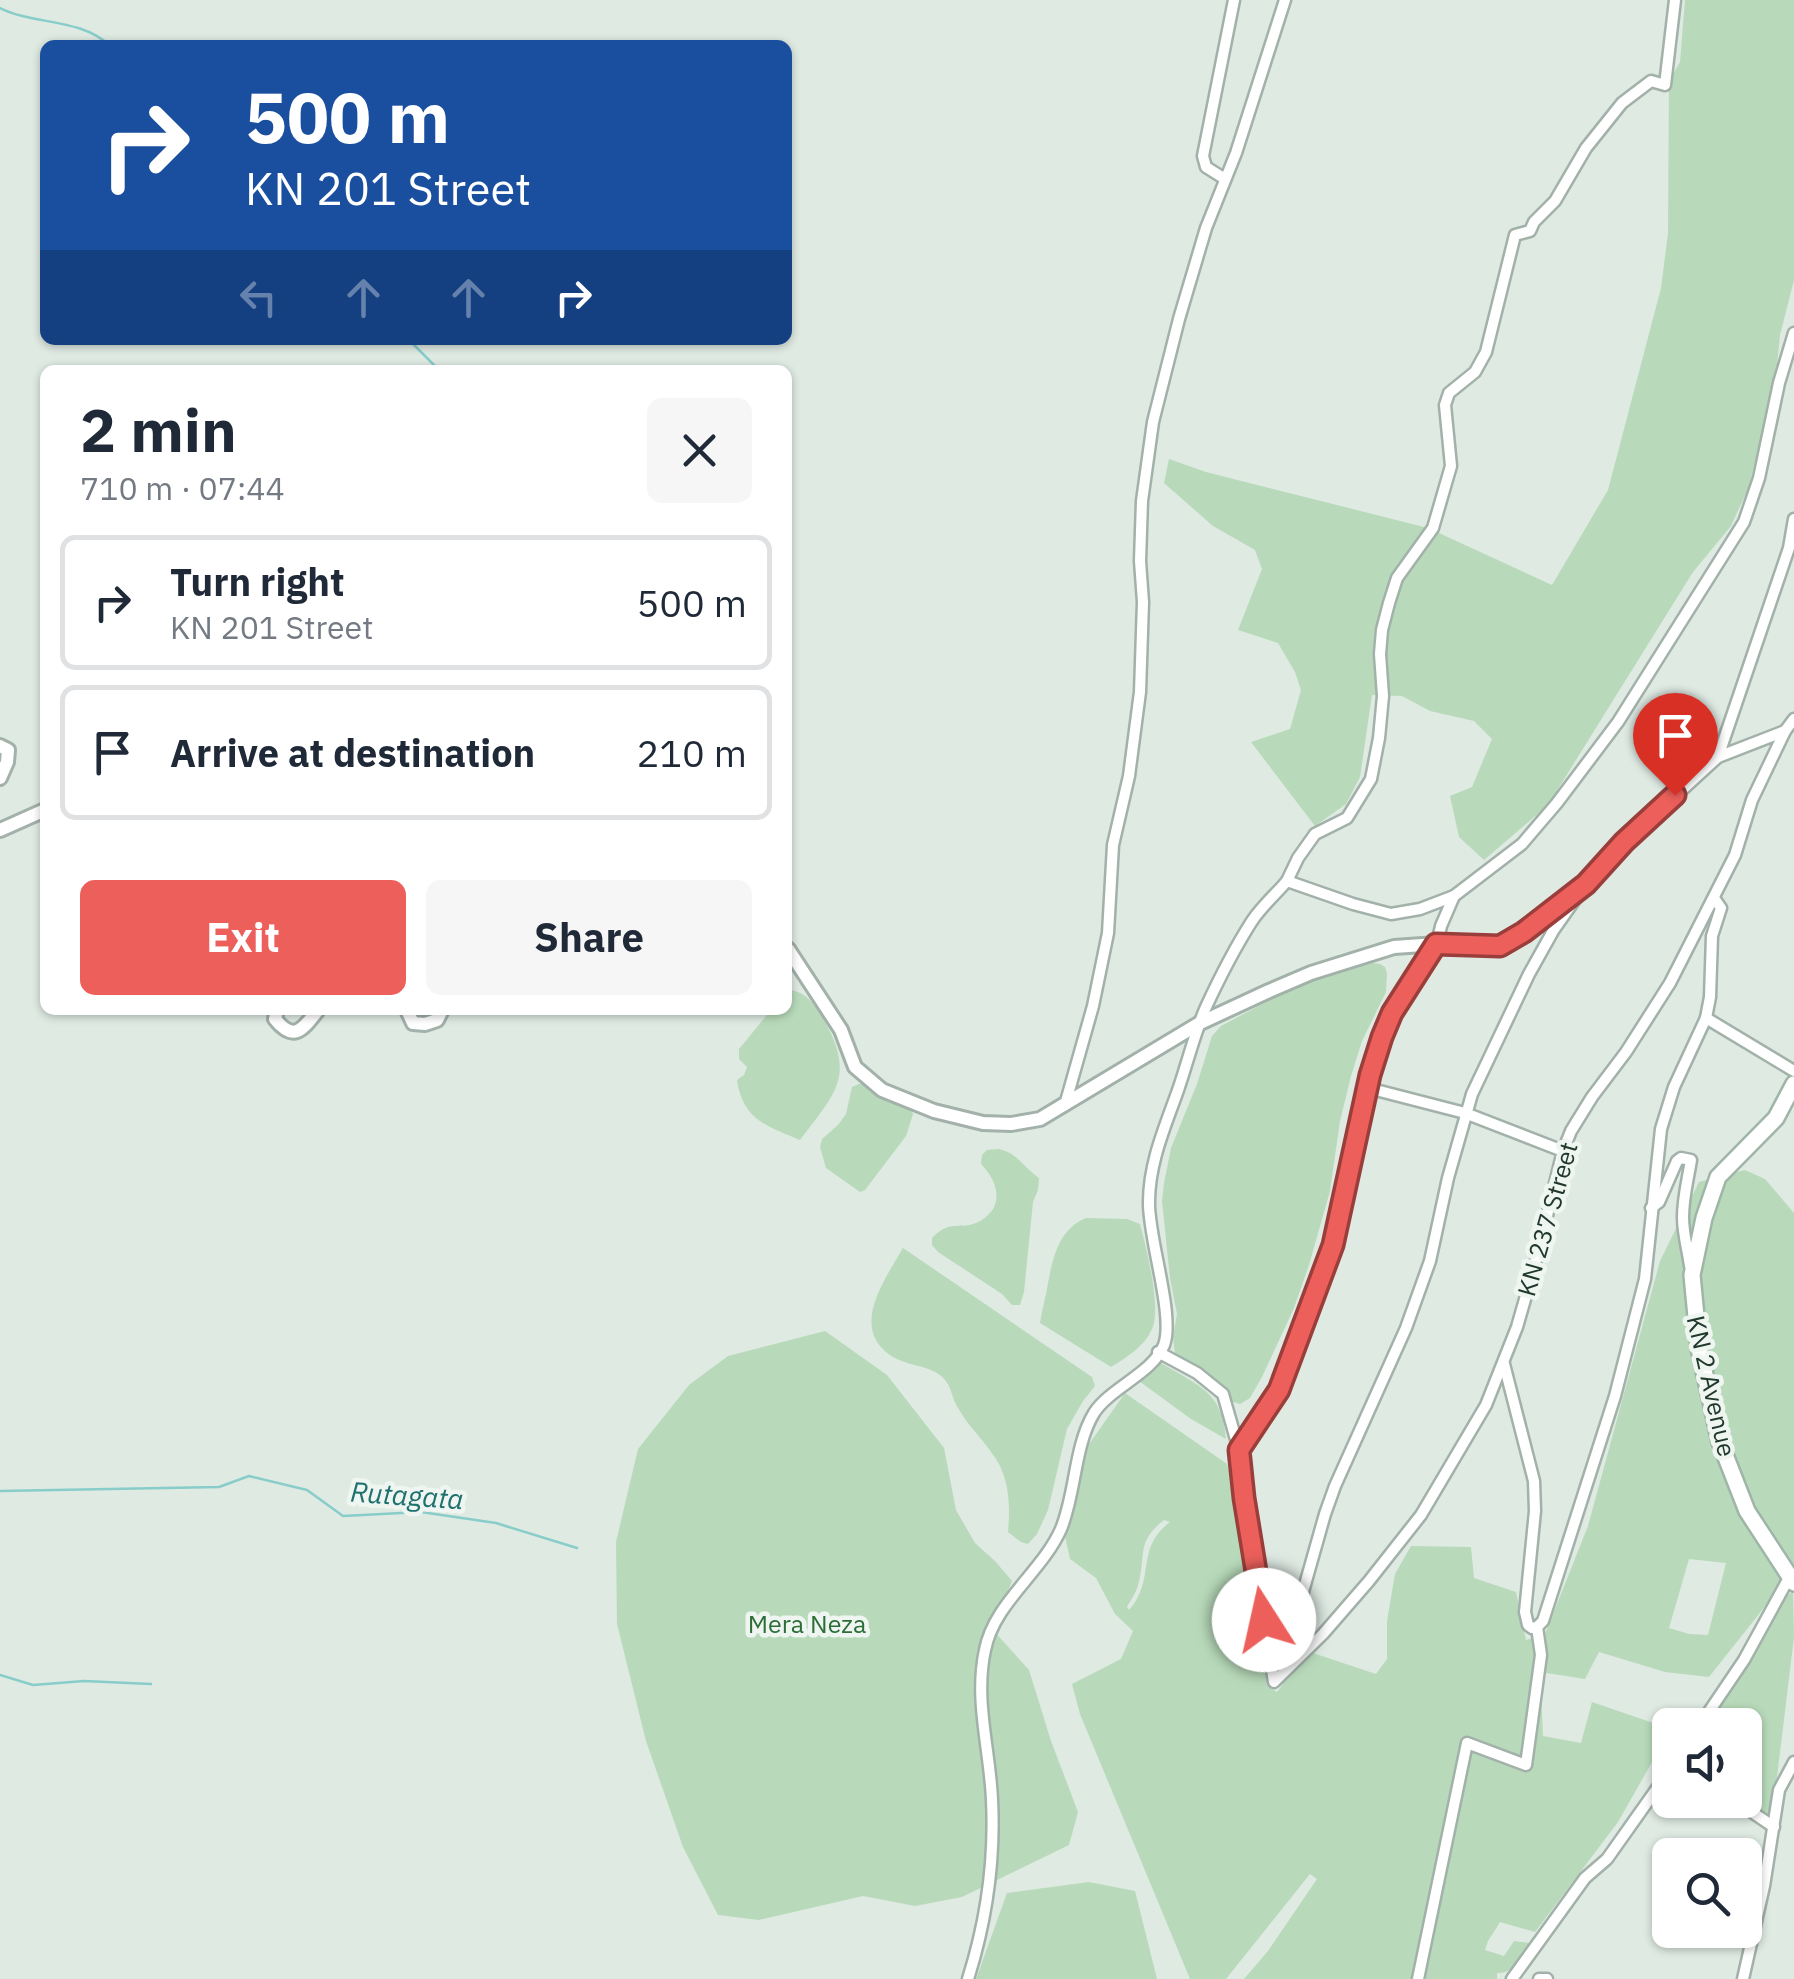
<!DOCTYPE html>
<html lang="en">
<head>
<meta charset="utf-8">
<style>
  body { margin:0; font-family:"IBM Plex Sans",sans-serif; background:#f6f6f7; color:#1f2937; height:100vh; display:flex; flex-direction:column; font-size:38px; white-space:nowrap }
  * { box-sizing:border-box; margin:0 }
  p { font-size:32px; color:#747a83 }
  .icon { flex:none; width:55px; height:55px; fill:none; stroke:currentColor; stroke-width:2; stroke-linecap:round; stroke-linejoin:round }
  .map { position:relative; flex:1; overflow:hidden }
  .panel { position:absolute; left:40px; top:365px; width:752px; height:650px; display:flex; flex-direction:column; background:#fff; border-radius:15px; box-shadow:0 2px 8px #0004 }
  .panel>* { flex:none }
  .hud { position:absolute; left:40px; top:40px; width:752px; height:305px; border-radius:15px; box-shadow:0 2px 8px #0004; background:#1a4fa0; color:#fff; overflow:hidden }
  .tools { position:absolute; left:1652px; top:1708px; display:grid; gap:20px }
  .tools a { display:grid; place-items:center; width:110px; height:110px; border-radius:15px; background:#fff; box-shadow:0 2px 8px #0004; font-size:50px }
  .pin { position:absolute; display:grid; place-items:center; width:85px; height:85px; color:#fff; margin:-102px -42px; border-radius:50% 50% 50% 0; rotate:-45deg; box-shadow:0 0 10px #0007 }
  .pin .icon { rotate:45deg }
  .me { position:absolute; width:110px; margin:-55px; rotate:350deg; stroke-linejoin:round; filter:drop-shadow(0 0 8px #0008) }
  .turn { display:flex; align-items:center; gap:35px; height:210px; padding:0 40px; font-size:45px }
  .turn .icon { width:130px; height:130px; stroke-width:2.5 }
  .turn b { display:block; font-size:70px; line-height:85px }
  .lanes { display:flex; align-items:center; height:95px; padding:0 40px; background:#0003; justify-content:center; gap:50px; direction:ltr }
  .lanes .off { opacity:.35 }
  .round { display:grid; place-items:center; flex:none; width:105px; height:105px; border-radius:15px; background:#f6f6f7 }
  .headline { display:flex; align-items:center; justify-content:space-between; height:170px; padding:0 40px }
  h1 { font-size:60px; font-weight:800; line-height:75px }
  .primary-button { display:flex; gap:20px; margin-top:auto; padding:20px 40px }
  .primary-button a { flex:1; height:115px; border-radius:15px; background:#ec5f5b; color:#fff; font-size:40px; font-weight:800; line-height:115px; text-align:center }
  .primary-button a+a { background:#f6f6f7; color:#1f2937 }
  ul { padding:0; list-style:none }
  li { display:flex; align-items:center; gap:30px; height:135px; margin:0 20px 15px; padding:0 20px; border:5px solid #e0e1e3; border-radius:15px }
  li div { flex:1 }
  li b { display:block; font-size:38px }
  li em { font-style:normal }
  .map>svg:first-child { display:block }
  .green { fill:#b8daba; fill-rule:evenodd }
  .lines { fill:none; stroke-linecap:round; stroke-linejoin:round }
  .stream { stroke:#88cdc9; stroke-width:2.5 }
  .minor-casing { stroke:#a2b1a9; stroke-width:15 }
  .tertiary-casing { stroke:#a2b1a9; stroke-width:18 }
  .secondary-casing { stroke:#9fb5a8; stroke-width:20 }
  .minor { stroke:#fff; stroke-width:10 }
  .tertiary { stroke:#fff; stroke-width:12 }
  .secondary { stroke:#fff; stroke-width:15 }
  .route-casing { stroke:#993e3b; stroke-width:25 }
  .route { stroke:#ec5f5b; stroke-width:18 }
  .labels { text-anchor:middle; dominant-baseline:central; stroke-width:9; stroke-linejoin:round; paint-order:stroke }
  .street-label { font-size:25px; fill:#21392d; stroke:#eff6f1 }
  .park-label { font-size:25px; fill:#2d6e38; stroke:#eff6f1 }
  .water-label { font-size:28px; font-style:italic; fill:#1e716e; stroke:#eff6f1 }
</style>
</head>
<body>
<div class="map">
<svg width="1794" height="1979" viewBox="0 0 1794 1979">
  <rect width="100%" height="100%" fill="#dfeae3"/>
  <g class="green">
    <polygon points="1685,0 1794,0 1794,280 1780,335 1775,386 1748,489 1731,526 1693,572 1548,805 1484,860 1459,837 1450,796 1472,787 1492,739 1474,721 1430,711 1402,696 1372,695 1360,777 1346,804 1315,826 1251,742 1290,729 1301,690 1295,672 1278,643 1238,630 1262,569 1255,550 1213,526 1164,483 1169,459 1206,472 1428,528 1552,585 1608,490 1661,288 1668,233 1669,81 1680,62"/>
    <path d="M1372 963 1380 964 1385 967 1387 973 1386 992 1362 1041 1351 1076 1340 1121 1330 1191 1309 1265 1294 1308 1262 1377 1250 1398 1240 1404 1230 1401C1221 1380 1194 1366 1175 1354L1173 1337 1177 1314 1170 1278 1162 1201 1164 1183 1171 1148 1197 1084 1212 1036 1221 1026 1281 994 1315 979Z"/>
    <path d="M790 990C807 992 816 1006 824 1020 856 1077 835 1093 800 1140 767 1126 743 1120 737 1080L744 1075 747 1067 739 1059V1049L771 1010H788V992Z"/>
    <polygon points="864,1082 908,1104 913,1114 906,1136 865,1190 860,1192 826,1168 820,1147 822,1139 838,1125 846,1114 852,1087"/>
    <path d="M998 1149C1017 1152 1024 1168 1039 1178L1038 1190 1033 1202 1024 1292 1020 1305H1012L1002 1294 938 1252 932 1245V1238C950 1219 959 1230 976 1223 1005 1210 1000 1183 981 1164L982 1155 987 1150Z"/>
    <path d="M1745 1170 1765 1179 1794 1213V1570L1709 1677 1665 1672 1599 1652 1585 1679 1540 1672 1543 1736 1581 1743 1592 1702 1662 1726 1655 1757 1618 1822 1535 1932 1500 1922 1488 1941 1485 1950 1504 1956 1514 1941 1530 1943C1521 1957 1515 1974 1497 1973V1979H1244L1268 1951 1317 1879 1310 1874 1226 1979H1190L1080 1714 1072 1684 1121 1659 1133 1631 1115 1614 1096 1578 1070 1559 1065 1536 1074 1512 1087 1447 1125 1393 1227 1464 1250 1550 1267 1686 1277 1692 1294 1669 1313 1653 1376 1674 1387 1659V1621L1395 1574 1411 1546 1471 1547 1474 1578 1516 1592 1526 1640 1545 1634 1588 1526 1660 1261 1699 1182ZM1164 1520 1170 1522C1134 1549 1157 1578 1129 1610L1127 1607C1131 1600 1136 1593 1138 1585 1147 1554 1135 1543 1164 1520ZM1689 1559 1726 1563 1708 1635 1689 1634 1669 1628Z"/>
    <path d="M1086 1218 1127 1219 1140 1224C1146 1247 1162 1308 1152 1329 1144 1347 1127 1357 1111 1367L1040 1323C1042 1309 1046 1297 1048 1283 1053 1257 1059 1229 1086 1218Z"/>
    <path d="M903 1248 1092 1377 1095 1386 1083 1401 1067 1429 1048 1510 1037 1534 1028 1544 1021 1542 1008 1532C1010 1509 1010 1486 999 1464 988 1444 969 1428 958 1408 951 1397 952 1384 940 1375 928 1366 911 1366 897 1359 846 1332 884 1281 903 1248Z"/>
    <polygon points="825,1331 887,1375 944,1448 956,1510 975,1543 995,1561 1012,1581 992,1629 1029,1670 1051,1741 1078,1812 1069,1845 962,1897 915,1906 863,1896 759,1920 718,1915 683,1847 646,1741 617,1624 616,1542 638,1449 689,1385 728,1356"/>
    <path d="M1161 1363C1198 1386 1222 1390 1226 1439L1191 1419 1139 1381Z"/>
    <polygon points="1793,1591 1794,1637 1772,1818 1742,1800 1745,1800 1745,1725 1705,1725 1784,1598"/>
    <polygon points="1089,1882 1135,1891 1157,1979 976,1979 1007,1893"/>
  </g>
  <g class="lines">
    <g class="stream">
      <path d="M0 8C34 25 80 18 109 45"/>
      <polyline points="409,340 439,370"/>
      <polyline points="0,1491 219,1487 249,1476 307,1490 343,1516 421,1512 496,1523 577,1548"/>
      <polyline points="0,1675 33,1685 84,1681 151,1684"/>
    </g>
    <g class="minor-casing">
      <g id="minor">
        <polyline points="1225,179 1206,167 1203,156 1234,0"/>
        <polyline points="1718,757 1789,548 1794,519"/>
        <polyline points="1287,881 1298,858 1315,834 1347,818 1371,779 1379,738 1383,696 1380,654 1382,630 1389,603 1397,578 1433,528 1451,466 1445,405 1449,393 1475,372 1486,352 1515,235 1530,231 1534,222 1555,201 1586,148 1622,103 1651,81 1665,85 1675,0"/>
        <polyline points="1454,896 1441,926 1437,944 1392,1013 1382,1037 1370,1075 1333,1245 1279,1390 1239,1450 1239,1466 1274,1682 1323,1634 1369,1581 1421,1515 1486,1405 1517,1327 1534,1268 1563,1151 1571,1131 1592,1097 1626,1052 1670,983 1735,855 1752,800 1785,731"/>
        <polyline points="1437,944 1500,945 1524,933 1586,884 1624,843 1718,757 1785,731 1794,719"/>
        <polyline points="1706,1018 1794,1071"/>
        <polyline points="1368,1088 1465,1113 1563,1151"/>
        <polyline points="1065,1105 1093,1006 1108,933 1113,845 1129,776 1140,692 1143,602 1140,561 1142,501 1153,422 1179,319 1206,228 1236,153 1285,0"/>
        <path d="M1651 1208 1659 1202 1677 1161 1681 1158 1691 1160C1688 1179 1683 1197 1683 1217 1683 1235 1688 1250 1690 1266"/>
        <polyline points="1158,1352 1197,1373 1223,1394 1239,1450"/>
        <polyline points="1504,1364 1534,1481 1535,1511 1525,1612 1528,1625 1532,1628 1537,1627 1543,1621 1615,1396 1645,1279 1661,1129 1674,1087 1706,1018 1710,997 1712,936 1721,908 1714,898"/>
        <polyline points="1297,1657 1297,1613 1325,1514 1335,1486 1406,1328 1430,1261 1448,1178 1472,1094 1529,974 1553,931 1586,884"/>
        <polyline points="1700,1725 1744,1660 1790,1576"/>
        <polyline points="1734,1800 1774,1827"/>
        <path d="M968 1979C986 1922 995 1860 992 1800 990 1750 974 1700 985 1650 994 1603 1042 1572 1061 1529 1076 1493 1074 1446 1094 1413 1110 1388 1153 1373 1164 1345 1175 1315 1148 1238 1149 1202 1149 1164 1164 1129 1177 1093 1187 1065 1194 1034 1206 1007 1219 979 1236 946 1252 921 1262 906 1276 894 1287 881L1353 904 1391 914 1420 909 1454 896 1522 844 1557 803 1618 722 1744 522 1759 478 1779 383 1794 333"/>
        <polyline points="1418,1979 1467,1743 1526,1765 1541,1655 1537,1627"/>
        <polyline points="1512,1979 1585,1878 1607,1859 1670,1770"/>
        <polyline points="1539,1979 1547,1979"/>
        <polyline points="1743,1979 1764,1886 1779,1790 1794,1762"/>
      </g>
    </g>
    <g class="tertiary-casing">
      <g id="tertiary">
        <polyline points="0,746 8,750 7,762 0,778"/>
        <polyline points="0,830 45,810"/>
        <polyline points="788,949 841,1030 855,1067 882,1090 934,1111 983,1123 1011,1124 1040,1119 1200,1023 1269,991 1311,973 1394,947 1437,944"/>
        <path d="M277 1010 275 1019C294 1043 303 1029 318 1010"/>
        <polyline points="407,1010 413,1023 425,1024 437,1020 442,1010"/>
      </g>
    </g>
    <g class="secondary-casing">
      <polyline id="secondary" points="1794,1084 1776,1118 1718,1177 1704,1218 1692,1275 1699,1348 1720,1442 1747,1511 1794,1583"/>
    </g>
    <use href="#minor" class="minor"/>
    <use href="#tertiary" class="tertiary"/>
    <use href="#secondary" class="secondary"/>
  </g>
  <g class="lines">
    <g class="route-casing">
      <polyline id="route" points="1264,1620 1244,1498 1239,1450 1279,1390 1333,1245 1370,1075 1382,1037 1392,1013 1436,944 1500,946 1524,932 1586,884 1624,842 1675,795"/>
    </g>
    <use href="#route" class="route"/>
  </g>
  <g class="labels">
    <g class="street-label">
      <text transform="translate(1547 1219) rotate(-74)">KN 237 Street</text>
      <text transform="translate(1712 1386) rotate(77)">KN 2 Avenue</text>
    </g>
    <g class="park-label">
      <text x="807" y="1623">Mera Neza</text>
    </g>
    <g class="water-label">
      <text transform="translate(407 1495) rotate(4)">Rutagata</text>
    </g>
  </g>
</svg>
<div class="tools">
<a><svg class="icon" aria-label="sound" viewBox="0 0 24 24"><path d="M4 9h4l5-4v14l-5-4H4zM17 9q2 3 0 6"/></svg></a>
<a><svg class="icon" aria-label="search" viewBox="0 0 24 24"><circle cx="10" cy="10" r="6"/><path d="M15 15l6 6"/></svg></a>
</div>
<div class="pin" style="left:1675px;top:795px;background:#d93025"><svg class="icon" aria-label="arrive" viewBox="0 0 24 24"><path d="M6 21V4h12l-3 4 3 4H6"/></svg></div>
<svg class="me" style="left:1264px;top:1620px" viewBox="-20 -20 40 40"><circle r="19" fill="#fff"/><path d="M0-13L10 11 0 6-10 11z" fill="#ec5f5b"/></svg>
<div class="hud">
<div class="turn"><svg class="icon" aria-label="right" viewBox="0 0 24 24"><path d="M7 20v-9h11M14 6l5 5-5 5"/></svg><div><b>500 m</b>KN 201 Street</div></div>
<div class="lanes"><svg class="icon off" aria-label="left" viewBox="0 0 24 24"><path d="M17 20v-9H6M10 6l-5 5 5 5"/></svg><svg class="icon off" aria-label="ahead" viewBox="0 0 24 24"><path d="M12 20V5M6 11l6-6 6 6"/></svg><svg class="icon off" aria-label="ahead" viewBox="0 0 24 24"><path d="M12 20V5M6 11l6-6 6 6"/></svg><svg class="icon" aria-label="right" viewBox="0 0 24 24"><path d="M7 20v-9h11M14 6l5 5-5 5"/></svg></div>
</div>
<section class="panel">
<div class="headline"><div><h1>2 min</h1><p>710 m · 07:44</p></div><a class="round"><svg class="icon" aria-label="close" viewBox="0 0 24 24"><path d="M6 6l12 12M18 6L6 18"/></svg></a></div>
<ul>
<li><svg class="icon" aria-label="right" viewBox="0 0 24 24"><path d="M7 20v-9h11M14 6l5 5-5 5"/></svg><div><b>Turn right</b><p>KN 201 Street</p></div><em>500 m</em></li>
<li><svg class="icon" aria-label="arrive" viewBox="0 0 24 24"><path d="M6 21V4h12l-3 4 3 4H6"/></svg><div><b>Arrive at destination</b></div><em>210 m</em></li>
</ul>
<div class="primary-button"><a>Exit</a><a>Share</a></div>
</section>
</div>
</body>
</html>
